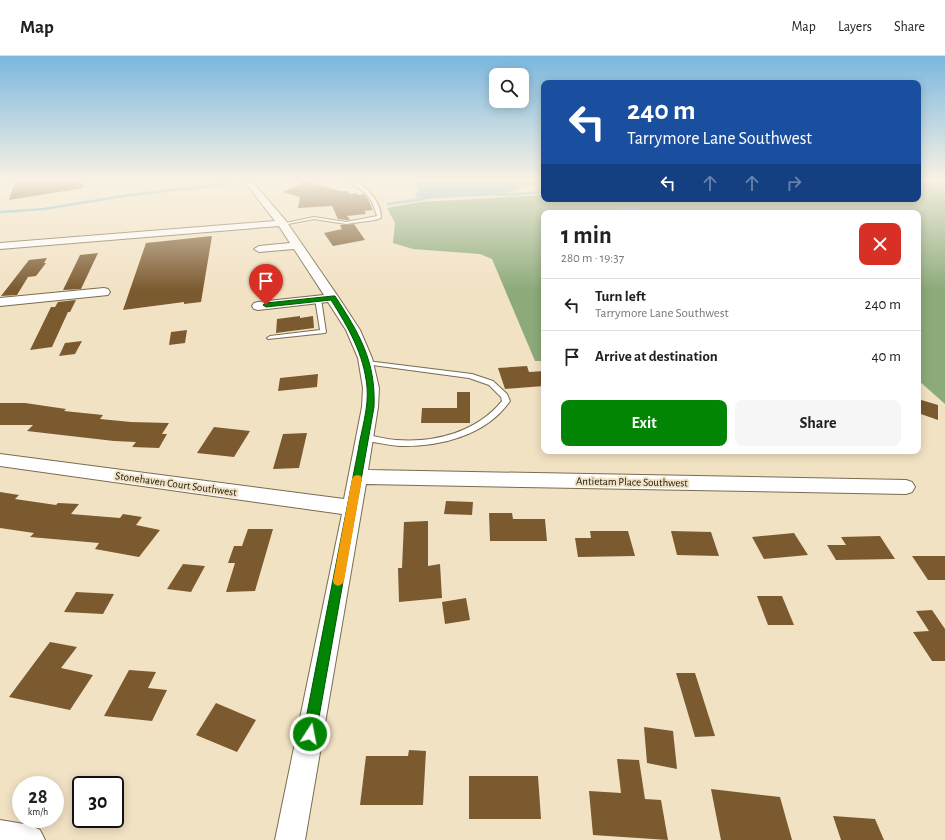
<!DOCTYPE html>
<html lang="en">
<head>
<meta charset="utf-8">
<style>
  body { margin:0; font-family:"Alegreya Sans",sans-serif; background:#f6f6f6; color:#222; height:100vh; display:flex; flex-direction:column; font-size:15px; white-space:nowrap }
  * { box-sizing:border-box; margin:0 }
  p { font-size:13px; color:#767676 }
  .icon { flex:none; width:22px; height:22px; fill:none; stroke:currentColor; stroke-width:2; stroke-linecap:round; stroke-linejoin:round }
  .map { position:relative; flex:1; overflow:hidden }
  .side { position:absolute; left:541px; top:154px; width:380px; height:244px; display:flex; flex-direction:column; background:#fff; border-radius:8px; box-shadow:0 2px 10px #0003 }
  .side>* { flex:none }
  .hud { position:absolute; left:541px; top:24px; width:380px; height:122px; border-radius:8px; box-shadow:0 2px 10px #0003; background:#1a4fa0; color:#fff; overflow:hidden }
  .fabs { position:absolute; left:489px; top:12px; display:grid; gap:8px }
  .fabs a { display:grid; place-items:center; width:40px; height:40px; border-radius:8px; background:#fff; box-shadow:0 2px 10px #0003; font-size:20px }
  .speed { position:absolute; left:12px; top:720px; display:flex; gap:8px; font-size:20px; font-weight:700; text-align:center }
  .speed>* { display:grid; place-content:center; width:52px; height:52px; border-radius:50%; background:#fff; box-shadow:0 2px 10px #0003; line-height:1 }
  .speed small { font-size:10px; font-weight:400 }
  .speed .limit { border:2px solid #111; border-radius:6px; background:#fff; color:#111 }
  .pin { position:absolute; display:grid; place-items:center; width:34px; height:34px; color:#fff; margin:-41px -17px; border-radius:50% 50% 50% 0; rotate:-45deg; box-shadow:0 0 4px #0007 }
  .pin .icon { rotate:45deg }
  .me { position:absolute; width:44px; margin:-22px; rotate:11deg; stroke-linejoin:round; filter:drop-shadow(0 0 3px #0008) }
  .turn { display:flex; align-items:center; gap:14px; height:84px; padding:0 20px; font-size:18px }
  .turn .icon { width:52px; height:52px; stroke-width:2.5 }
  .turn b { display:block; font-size:28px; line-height:34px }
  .lanes { display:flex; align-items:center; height:38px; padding:0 20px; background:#0003; justify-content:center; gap:20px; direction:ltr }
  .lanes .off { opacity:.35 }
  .round { display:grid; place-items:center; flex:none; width:42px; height:42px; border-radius:8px; background:#f6f6f6 }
  .head { display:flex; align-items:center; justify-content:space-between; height:68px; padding:0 20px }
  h1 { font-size:24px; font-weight:600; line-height:30px }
  .action { display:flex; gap:8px; margin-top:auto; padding:8px 20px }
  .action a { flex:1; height:46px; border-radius:8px; background:#028504; color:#fff; font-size:16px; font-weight:600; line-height:46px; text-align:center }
  .action a+a { background:#f6f6f6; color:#222 }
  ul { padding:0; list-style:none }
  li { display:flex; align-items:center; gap:12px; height:52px; padding:0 20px; border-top:1px solid #e0e0e0 }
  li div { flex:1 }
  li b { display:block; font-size:15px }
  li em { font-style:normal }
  header { display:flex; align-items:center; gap:24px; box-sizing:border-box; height:56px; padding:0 20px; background:#fff; border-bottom:1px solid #e0e0e0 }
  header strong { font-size:19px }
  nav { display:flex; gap:22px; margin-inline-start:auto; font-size:14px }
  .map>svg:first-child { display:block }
  .forest { fill:#8daa7b }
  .water { fill:#79bbd0 }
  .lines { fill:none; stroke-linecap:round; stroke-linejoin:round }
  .stream { stroke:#79bbd0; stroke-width:2.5 }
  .building { fill:#7b5a2f }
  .lane-casing { stroke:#796c51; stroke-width:2 }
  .street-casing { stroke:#796c51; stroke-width:2 }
  .lane { fill:#fff; fill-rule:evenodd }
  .street { fill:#fff; fill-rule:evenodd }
  .route { fill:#028504; stroke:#015603 }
  .slow { fill:#f59e0b }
  .labels { text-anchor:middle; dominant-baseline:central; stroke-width:4; stroke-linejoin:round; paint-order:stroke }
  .street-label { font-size:11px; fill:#1a1409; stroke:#f2e2c4 }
</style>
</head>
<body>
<header>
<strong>Map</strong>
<nav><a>Map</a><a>Layers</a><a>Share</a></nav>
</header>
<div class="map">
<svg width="945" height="784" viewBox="0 0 945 784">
  <rect width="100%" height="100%" fill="#f2e2c4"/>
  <polygon class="forest" points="918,125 945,125 945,348 918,324 918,157 544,157 544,305 535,305 492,203 480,198 413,193 393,187 395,167 387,152 420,146 544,139 544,143 918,143"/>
  <g class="water">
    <polygon points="422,125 544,125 499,139 424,143 416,141 415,139 418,135 415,129 416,126"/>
    <polygon points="625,151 659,157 602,157"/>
  </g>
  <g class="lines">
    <g class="stream">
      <polyline points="495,134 499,139 544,136"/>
      <polyline points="388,148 424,143 424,140 426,139"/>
      <polyline points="0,156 44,153 130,139 227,128"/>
    </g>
  </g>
  <g class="building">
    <polygon points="15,125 82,125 83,132 9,144"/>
    <polygon points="301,125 314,125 314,128 341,135 347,135 350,138 357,137 358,139 364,138 368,143 373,154 364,155 366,158 347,160 350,164 346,164 338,163 332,150 298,152 300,141 283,136 301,128"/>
    <polygon points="354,168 365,184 333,190 324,177 342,173 340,169"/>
    <polygon points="212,180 201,246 184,248 184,246 123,254 146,187"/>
    <polygon points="98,197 81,233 63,234 80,199"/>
    <polygon points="47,202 44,207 46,207 36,220 28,221 17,239 1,240 29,204"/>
    <polygon points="76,244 70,256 68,256 52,291 30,294 51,251 55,251 58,246"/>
    <polygon points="300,260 300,262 313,260 314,272 276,277 277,263"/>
    <polygon points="187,274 185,287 169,289 171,276"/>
    <polygon points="82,285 75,298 59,300 65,287"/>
    <polygon points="527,310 529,316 544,315 544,330 505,333 498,312"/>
    <polygon points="318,318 317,331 278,335 280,322"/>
    <polygon points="457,336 470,336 470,367 421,367 422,352 457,352"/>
    <polygon points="918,343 938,349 938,364 918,357"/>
    <polygon points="0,347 25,347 66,353 64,355 103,359 100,363 131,366 169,367 162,378 167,378 159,392 132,391 136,386 114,385 27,375 33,369 0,369"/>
    <polygon points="214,371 250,375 234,401 197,397"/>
    <polygon points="307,377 299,412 273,413 283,378"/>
    <polygon points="0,436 19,439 15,443 56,449 58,447 79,448 71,458 120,462 123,458 142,461 136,469 160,474 139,501 95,493 99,487 30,481 34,477 0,472"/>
    <polygon points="446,445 473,446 472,459 444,458"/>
    <polygon points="489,457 512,457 513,463 545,463 547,485 490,485"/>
    <polygon points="428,465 428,510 440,508 442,542 399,546 398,512 402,512 404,466"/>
    <polygon points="248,473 273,473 255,535 226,536 235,507 228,507 234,490 242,490"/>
    <polygon points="590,475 628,475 635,500 578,501 575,482 591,482"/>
    <polygon points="671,475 711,476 719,500 677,499"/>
    <polygon points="794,477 808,499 764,503 752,481"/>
    <polygon points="880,480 895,503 836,504 827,489 846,489 841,481"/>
    <polygon points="912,500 945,500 945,524 928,524"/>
    <polygon points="183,508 205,510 191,536 167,533"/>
    <polygon points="76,536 114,538 103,558 64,556"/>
    <polygon points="757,540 782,540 794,569 768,569"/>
    <polygon points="466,542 470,564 445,568 442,546"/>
    <polygon points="932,554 945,573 945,605 932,605 913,576 929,575 916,555"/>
    <polygon points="50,586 77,591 61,612 93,619 70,654 9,641"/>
    <polygon points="129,614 156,616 148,632 167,634 152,665 104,660"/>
    <polygon points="676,617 695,617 715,680 695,681"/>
    <polygon points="216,647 256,664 237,696 196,679"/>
    <polygon points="644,671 673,675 677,713 647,707"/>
    <polygon points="409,694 426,695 423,749 360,749 366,700 408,700"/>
    <polygon points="617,703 639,704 645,743 661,744 668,784 593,779 589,735 621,737"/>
    <polygon points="469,720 538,720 541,763 469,763"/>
    <polygon points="711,733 780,741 792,784 721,784"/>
    <polygon points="833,760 875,763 884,784 841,784"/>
  </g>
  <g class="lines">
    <g class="lane-casing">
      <g id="lane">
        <path d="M347 125C364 123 382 147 381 162L375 164 346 168 314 163 283 169 281 168 314 161 346 166 377 160C371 138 365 136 347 125Z"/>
        <polygon points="318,241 321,243 326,276 325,277 268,283 267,282 270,280 320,274 315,243"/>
        <path d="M367 305 472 318 493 325 507 338 510 345C486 380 439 391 399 390 387 389 376 386 365 385L361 382 365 379C375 380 385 383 396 384 435 387 477 376 502 345L501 341 489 329 469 322 365 308V306Z"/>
      </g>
    </g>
    <g class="street-casing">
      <g id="street">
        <polygon points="244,125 252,125 286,165 339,242 360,274 372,302 379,332 378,351 368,414 906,424 912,426 915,431 912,436 906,438 366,428 305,784 275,784 342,458 0,410 0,398 344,443 362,351 363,332 358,302 346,274 328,246 258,254 254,253 252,250 254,247 258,246 324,239 294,193 259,196 254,193 259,190 290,187 279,170 0,193 0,187 275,165"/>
        <polygon points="104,232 108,233 110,236 108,239 0,250 0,242"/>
        <polygon points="0,764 30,769 40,774 45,784 0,784"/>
      </g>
    </g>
    <use href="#lane" class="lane"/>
    <use href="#street" class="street"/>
  </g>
  <linearGradient id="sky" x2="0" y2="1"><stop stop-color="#7bb7de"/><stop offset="0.53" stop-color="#f9f2e4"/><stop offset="1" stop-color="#f9f2e4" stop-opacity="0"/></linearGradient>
  <rect width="945" height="234" fill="url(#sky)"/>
  <path class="route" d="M333 240H335C359 277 376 305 374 351L316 678 314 683 310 685 305 683 303 678 358 395C361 375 369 352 367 331 364 298 348 271 331 244L266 251 263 249 266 247Z"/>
  <polygon class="slow" points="357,419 361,420 362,423 344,525 342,528 338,530 334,528 333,525 352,423 354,420"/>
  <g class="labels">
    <g class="street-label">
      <text transform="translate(632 426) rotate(1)">Antietam Place Southwest</text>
      <text transform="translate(176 428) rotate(8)">Stonehaven Court Southwest</text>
    </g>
  </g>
</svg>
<div class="fabs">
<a><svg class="icon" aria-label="search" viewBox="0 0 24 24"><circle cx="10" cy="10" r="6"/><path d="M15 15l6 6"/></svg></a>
</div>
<div class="speed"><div>28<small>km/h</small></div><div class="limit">30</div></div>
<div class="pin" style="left:266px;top:249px;background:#d93025"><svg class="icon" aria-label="arrive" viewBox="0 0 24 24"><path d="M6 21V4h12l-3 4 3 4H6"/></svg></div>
<svg class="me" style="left:310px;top:678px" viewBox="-20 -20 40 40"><circle r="17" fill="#028504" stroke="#fff" stroke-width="3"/><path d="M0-11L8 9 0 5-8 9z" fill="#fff"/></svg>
<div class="hud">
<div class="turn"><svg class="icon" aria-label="left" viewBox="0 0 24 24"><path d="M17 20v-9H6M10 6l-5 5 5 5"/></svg><div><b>240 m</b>Tarrymore Lane Southwest</div></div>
<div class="lanes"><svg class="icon" aria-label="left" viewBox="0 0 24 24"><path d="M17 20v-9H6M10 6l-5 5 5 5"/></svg><svg class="icon off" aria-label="ahead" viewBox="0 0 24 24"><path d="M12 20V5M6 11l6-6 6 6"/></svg><svg class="icon off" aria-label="ahead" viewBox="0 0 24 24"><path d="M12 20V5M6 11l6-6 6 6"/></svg><svg class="icon off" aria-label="right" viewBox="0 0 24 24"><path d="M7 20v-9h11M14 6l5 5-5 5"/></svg></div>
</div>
<section class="side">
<div class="head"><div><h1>1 min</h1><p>280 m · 19:37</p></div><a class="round" style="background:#d93025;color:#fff"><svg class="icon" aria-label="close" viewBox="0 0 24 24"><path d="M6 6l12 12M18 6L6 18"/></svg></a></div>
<ul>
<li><svg class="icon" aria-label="left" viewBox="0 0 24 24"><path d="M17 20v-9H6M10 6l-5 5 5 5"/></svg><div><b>Turn left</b><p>Tarrymore Lane Southwest</p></div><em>240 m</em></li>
<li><svg class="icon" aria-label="arrive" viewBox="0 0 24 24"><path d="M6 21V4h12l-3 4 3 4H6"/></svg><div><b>Arrive at destination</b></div><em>40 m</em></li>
</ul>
<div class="action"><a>Exit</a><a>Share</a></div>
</section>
</div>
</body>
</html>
